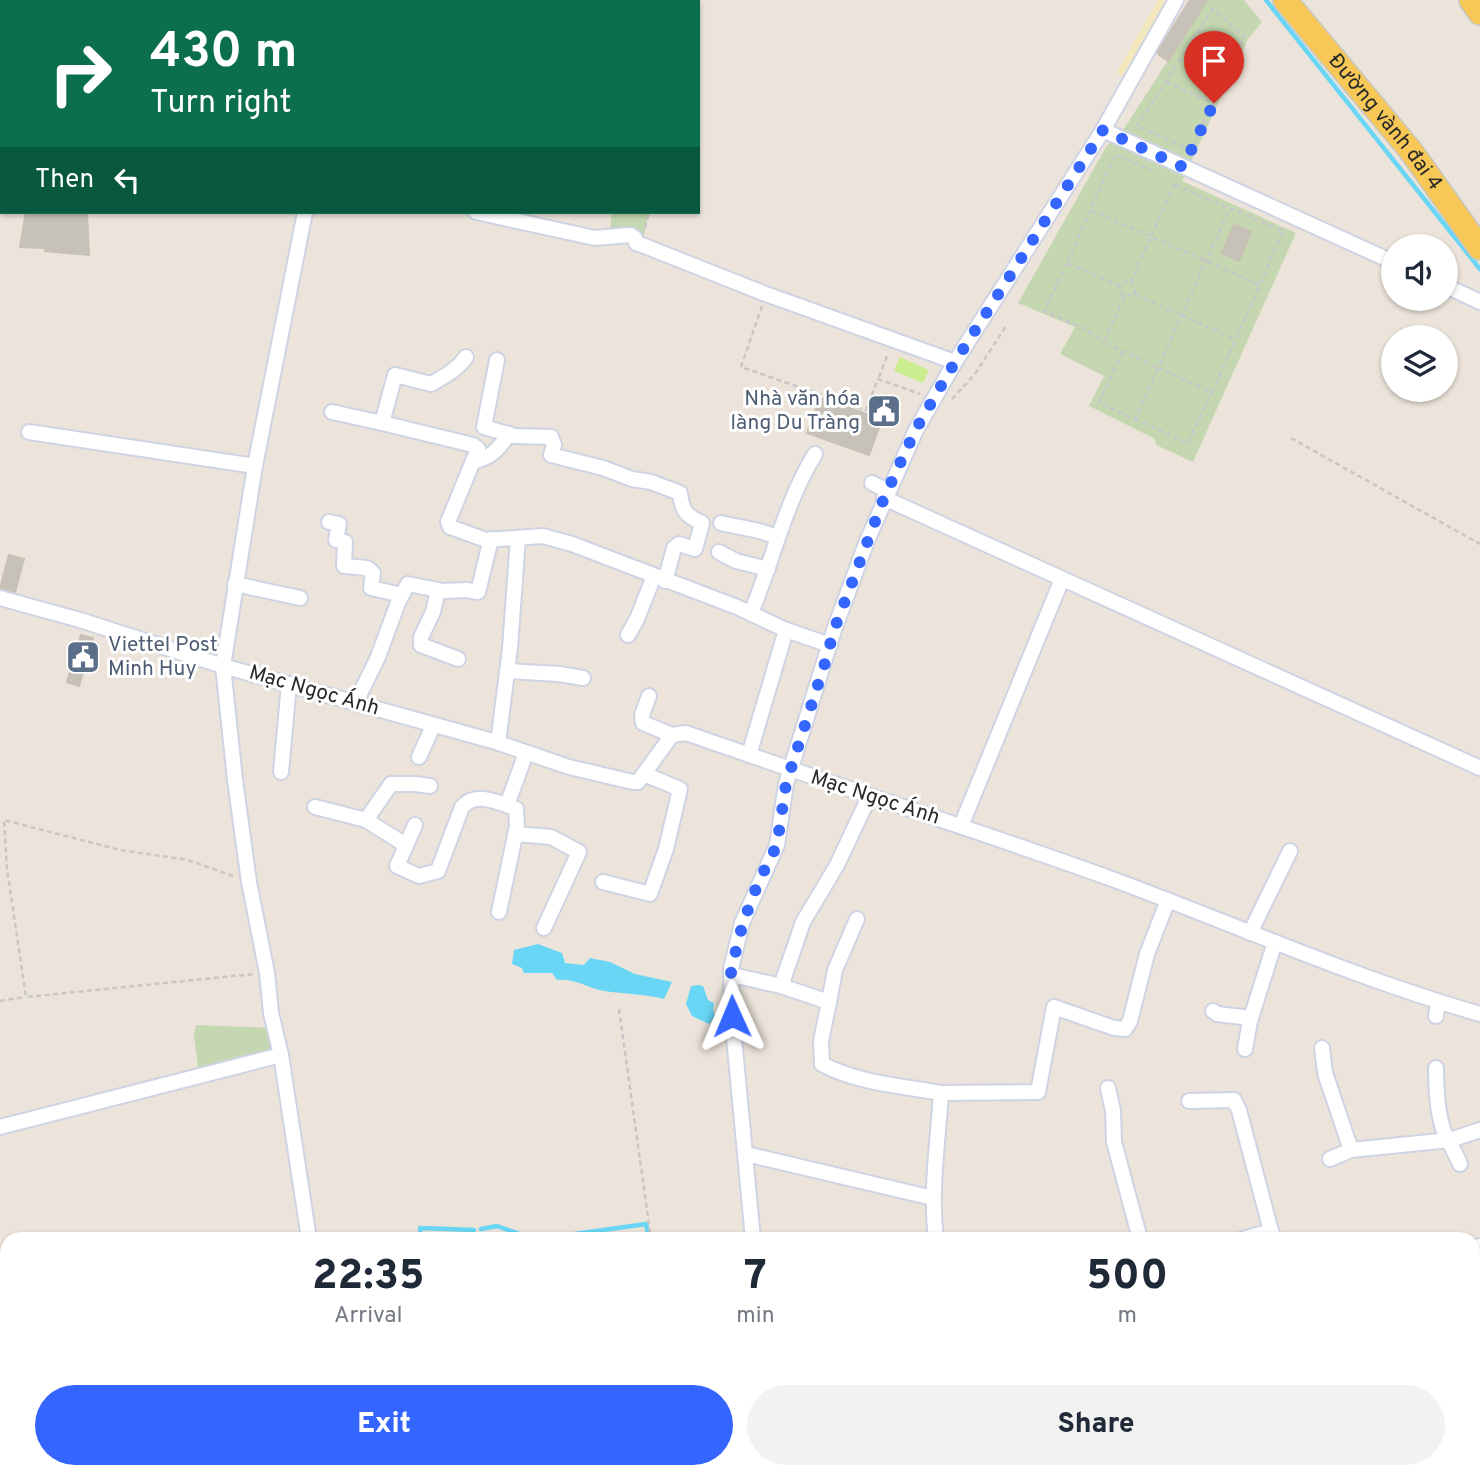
<!DOCTYPE html>
<html lang="en">
<head>
<meta charset="utf-8">
<style>
  body { margin:0; font-family:Overpass,sans-serif; background:#f2f2f3; color:#1f2937; height:100vh; display:flex; flex-direction:column; font-size:26px; white-space:nowrap }
  * { box-sizing:border-box; margin:0 }
  p { font-size:23px; color:#747a83 }
  .icon { flex:none; width:38px; height:38px; fill:none; stroke:currentColor; stroke-width:2; stroke-linecap:round; stroke-linejoin:round }
  .map { position:relative; flex:1; overflow:hidden }
  .details { position:absolute; left:0px; top:1232px; width:1480px; height:247px; display:flex; flex-direction:column; background:#fff; border-radius:21px 21px 0 0; box-shadow:0 2px 5px #0004 }
  .details>* { flex:none }
  .banner { position:absolute; left:0px; top:0px; width:700px; height:214px; box-shadow:0 2px 5px #0004; background:#0b6e4f; color:#fff; overflow:hidden }
  .tools { position:absolute; left:1381px; top:234px; display:grid; gap:14px }
  .tools a { display:grid; place-items:center; width:77px; height:77px; border-radius:50%; background:#fff; box-shadow:0 2px 5px #0004; font-size:35px }
  .pin { position:absolute; display:grid; place-items:center; width:60px; height:60px; color:#fff; margin:-72px -30px; border-radius:50% 50% 50% 0; rotate:-45deg; box-shadow:0 0 7px #0007 }
  .pin .icon { rotate:45deg }
  .me { position:absolute; width:77px; margin:-38px; rotate:359deg; stroke-linejoin:round; filter:drop-shadow(0 0 5px #0008) }
  .turn { display:flex; align-items:center; gap:24px; height:147px; padding:0 35px; font-size:32px }
  .turn .icon { width:91px; height:91px; stroke-width:2.5 }
  .turn b { display:block; font-size:49px; line-height:60px }
  .then { display:flex; align-items:center; height:66px; padding:0 35px; background:#0003; gap:14px; font-size:26px }
  .eta { display:flex; justify-content:space-evenly; align-items:center; height:119px; text-align:center }
  .eta b { font-size:42px; font-weight:800; line-height:49px }
  .cta { display:flex; gap:14px; margin-top:auto; padding:14px 35px }
  .cta a { flex:1; height:80px; border-radius:42px; background:#3465ff; color:#fff; font-size:28px; font-weight:800; line-height:80px; text-align:center }
  .cta a+a { background:#f2f2f3; color:#1f2937 }
  .map>svg:first-child { display:block }
  .sand { fill:#f3e8bb }
  .cemetery { fill:#c5d7b1 }
  .pitch { fill:#caee8f }
  .water { fill:#68d6f4 }
  .lines { fill:none; stroke-linecap:round; stroke-linejoin:round }
  .stream { stroke:#68d6f4; stroke-width:4.5 }
  .building { fill:#c7c2b9; stroke:#c8c0b4; stroke-width:2 }
  .street-casing { stroke:#cfd4e3; stroke-width:18 }
  .primary-casing { stroke:#c7c7c7; stroke-width:26 }
  .path { stroke:#c7c7c7; stroke-width:2.5; stroke-dasharray:5 3.5; stroke-linecap:butt }
  .street { stroke:#fff; stroke-width:14 }
  .primary { stroke:#f7c855; stroke-width:23 }
  .route { stroke:#3465ff; stroke-width:12; stroke-dasharray:0 21.6 }
  .labels { text-anchor:middle; dominant-baseline:central; stroke-width:6; stroke-linejoin:round; paint-order:stroke }
  .street-label { font-size:21px; fill:#292929; stroke:#fff }
  .service-label { font-size:21px; fill:#4e5e75; stroke:#fff; text-anchor:end }
</style>
</head>
<body>
<div class="map">
<svg width="1480" height="1478" viewBox="0 0 1480 1478">
  <rect width="100%" height="100%" fill="#ece4da"/>
  <polygon class="sand" points="1158,0 1168,0 1122,76 1117,72"/>
  <g class="cemetery">
    <polygon points="1207,0 1244,0 1262,22 1248,39 1182,181 1296,233 1193,462 1156,445 1155,439 1089,406 1104,376 1060,354 1075,327 1018,303 1106,147 1125,127"/>
    <polygon points="612,212 649,212 642,245 609,236"/>
    <polygon points="196,1025 275,1028 281,1055 199,1075 194,1036"/>
  </g>
  <polygon class="pitch" points="900,357 929,370 923,383 894,371"/>
  <g class="water">
    <path d="M538 944 562 953 565 963 584 965 590 958 610 962 635 974 672 982 664 999C644 994 624 994 604 991 587 988 575 978 557 980L552 973H524L522 968 512 964 514 950Z"/>
    <polygon points="698,985 703,986 708,1000 714,1003 713,1010 715,1017 709,1024 692,1016 686,1004 691,986"/>
  </g>
  <g class="lines">
    <g class="stream">
      <polyline points="1266,0 1480,269"/>
      <polyline points="481,1229 497,1226 533,1239"/>
      <polyline points="421,1239 420,1228 474,1230"/>
      <polyline points="539,1239 646,1224 649,1239"/>
      <polyline points="0,1385 7,1383"/>
      <polyline points="79,1472 80,1478"/>
      <polyline points="686,1472 687,1478"/>
    </g>
  </g>
  <g class="building">
    <polygon points="1190,0 1207,0 1168,61 1157,53"/>
    <polygon points="26,212 87,212 89,255 45,251 46,248 20,247"/>
    <polygon points="1234,225 1251,232 1239,261 1222,253"/>
    <polygon points="820,398 882,419 869,455 807,433"/>
    <polygon points="9,555 24,559 15,592 0,589"/>
    <polygon points="81,635 93,638 79,686 67,682"/>
  </g>
  <g class="lines">
    <g class="street-casing">
      <g id="street">
        <polyline points="1103,130 1393,262"/>
        <polyline points="305,212 255,466 223,666 235,780 249,882 267,973 271,1013 281,1055 309,1239"/>
        <polyline points="476,212 595,238 630,235 635,238 636,243 642,245 763,293 955,362"/>
        <polyline points="1446,286 1480,302"/>
        <path d="M466 357C457 370 445 376 431 384L395 375 382 423 473 445 478 449 448 522 450 527 486 540 543 536 572 544 737 607 786 630 830 645"/>
        <path d="M497 360 484 427 515 436 551 437 554 445 551 455 603 468 632 479 651 482 680 493C682 511 686 516 702 523L695 549 679 544 674 548 665 581"/>
        <polyline points="332,412 382,423"/>
        <polyline points="29,432 255,466"/>
        <path d="M473 461C491 459 499 448 509 434"/>
        <polyline points="872,483 888,491"/>
        <polyline points="884,498 1480,768"/>
        <polyline points="329,522 339,524 336,540 345,542 344,566 367,568 373,573 371,588 402,595"/>
        <path d="M721 523C741 528 759 529 777 537"/>
        <polyline points="719,552 736,561 768,569"/>
        <polyline points="235,584 300,598"/>
        <polyline points="438,590 433,612 421,637 421,645 458,659"/>
        <path d="M0 598 80 620 223 666 496 742 569 767 633 782H638L672 735 686 733C828 783 971 828 1112 879 1234 924 1354 978 1480 1014"/>
        <path d="M751 613C773 560 785 503 815 454"/>
        <polyline points="628,635 637,619 654,576"/>
        <polyline points="508,671 559,674 583,678"/>
        <polyline points="649,696 642,715 643,723 672,735"/>
        <polyline points="356,702 378,657 399,600 408,584 443,591 467,590 478,592 491,539"/>
        <polyline points="498,743 510,648 518,538"/>
        <polyline points="749,755 786,630"/>
        <polyline points="419,757 433,726"/>
        <polyline points="281,772 289,684"/>
        <path d="M430 786 415 784H391L366 820 401 842 405 848 397 866 419 876 438 871 462 807C475 793 490 800 507 805L526 753"/>
        <path d="M869 797 837 865 803 922 781 986 829 1002 821 1041 822 1064C857 1083 902 1086 941 1093"/>
        <polyline points="315,807 366,820"/>
        <polyline points="961,826 1062,579"/>
        <polyline points="515,834 551,837 579,852 544,928"/>
        <polyline points="405,848 415,825"/>
        <polyline points="603,882 650,894 666,849 680,789 644,774"/>
        <polyline points="499,912 517,826 516,809 507,805"/>
        <polyline points="1250,933 1290,851"/>
        <polyline points="732,975 781,986"/>
        <polyline points="829,1002 835,970 857,919"/>
        <polyline points="1213,1011 1217,1014 1251,1018"/>
        <polyline points="1436,1016 1438,1002"/>
        <polyline points="1322,1048 1325,1073 1351,1150 1450,1140 1480,1130"/>
        <polyline points="1245,1049 1250,1021 1275,942"/>
        <path d="M1436 1068C1436 1087 1437 1110 1443 1129 1446 1138 1456 1153 1460 1164"/>
        <polyline points="1108,1088 1113,1111 1114,1142 1140,1239"/>
        <polyline points="1189,1101 1234,1100 1239,1110 1271,1231"/>
        <polyline points="0,1127 281,1055"/>
        <polyline points="746,1154 933,1198"/>
        <polyline points="1330,1159 1351,1150"/>
        <polyline points="753,1239 732,1016 731,969 742,923 777,845 786,784 834,630 867,541 916,430 955,362 1103,130 1176,0"/>
        <path d="M936 1239C930 1190 938 1142 941 1093L1038 1092 1054 1007 1114 1028 1125 1029 1130 1021 1147 954 1168 900"/>
        <polyline points="1243,1239 1271,1231 1274,1238"/>
        <polyline points="1474,1248 1480,1246"/>
        <polyline points="1474,1316 1480,1343"/>
        <polyline points="0,1400 7,1398"/>
        <polyline points="348,1472 349,1478"/>
        <polyline points="788,1472 789,1478"/>
        <polyline points="978,1472 979,1478"/>
        <polyline points="1038,1472 1039,1478"/>
        <polyline points="1356,1472 1357,1478"/>
        <polyline points="1467,1472 1469,1478"/>
        <polyline points="1171,1478 1196,1473"/>
        <polyline points="1229,1478 1236,1477"/>
      </g>
    </g>
    <g class="primary-casing">
      <g id="primary">
        <path id="s1" d="M1285 0 1411 151 1480 248"/>
        <polyline points="1471,0 1480,13"/>
      </g>
    </g>
    <g class="path">
      <polyline points="1166,82 1214,103"/>
      <polyline points="1189,154 1244,36 1213,9 1137,126 1191,150"/>
      <polyline points="1175,185 1283,231 1260,284"/>
      <polyline points="1091,210 1260,285 1212,392 1158,368 1230,208"/>
      <polyline points="645,228 649,212"/>
      <polyline points="1067,263 1044,311 1081,327 1104,342"/>
      <polyline points="1131,282 1176,180"/>
      <polyline points="1120,286 1067,263 1115,155 1157,172"/>
      <path d="M1134 294C1137 288 1134 284 1129 281L1121 284 1119 291 1124 297 1134 294 1235 339"/>
      <polyline points="762,306 741,367 866,410 878,379 920,394"/>
      <polyline points="1122,352 1099,403 1135,419 1158,368 1104,342 1124,297"/>
      <polyline points="879,377 888,354"/>
      <polyline points="952,399 975,374 1006,326"/>
      <polyline points="1135,419 1188,443 1212,392"/>
      <polyline points="1291,438 1480,544"/>
      <polyline points="233,876 188,860 120,850 4,820 7,869 26,997 254,974"/>
      <polyline points="0,1001 24,997"/>
      <polyline points="619,1009 651,1239"/>
      <polyline points="63,1472 69,1478"/>
      <polyline points="73,1472 75,1478"/>
      <polyline points="236,1472 237,1478"/>
      <polyline points="19,1478 22,1472"/>
    </g>
    <use href="#street" class="street"/>
    <use href="#primary" class="primary"/>
  </g>
  <g class="lines">
    <polyline class="route" points="732,1016 731,970 743,923 758,883 777,845 786,784 825,663 834,630 884,498 916,429 955,362 1103,130 1183,167 1214,103"/>
  </g>
  <defs>
    <g id="civic-square" transform="scale(1.75)"><rect x="-9" y="-9" width="18" height="18" rx="4" fill="#5c6f8a" stroke="#fff"/><path d="M-.6-6.5H3V-4.5H.6V-3L4-1V1h2V6H-6V1h2V-1L-.6-3ZM-1.2 2.5V6h2.4V2.5Z" fill="#fff"/></g>
  </defs>
  <g fill-rule="evenodd">
    <use href="#civic-square" x="884" y="411"/>
    <use href="#civic-square" x="83" y="657"/>
  </g>
  <g class="labels">
    <g class="street-label">
      <text stroke="none"><textPath href="#s1" startOffset="158">Đường vành đai 4</textPath></text>
      <text transform="translate(314 691) rotate(16)">Mạc Ngọc Ánh</text>
      <text transform="translate(875 798) rotate(18)">Mạc Ngọc Ánh</text>
    </g>
    <g class="service-label">
      <text x="860" y="399">Nhà văn hóa<tspan x="860" dy="24">làng Du Tràng</tspan></text>
      <text x="108" y="645" text-anchor="start">Viettel Post<tspan x="108" dy="24">Minh Huy</tspan></text>
    </g>
  </g>
</svg>
<div class="tools">
<a><svg class="icon" aria-label="sound" viewBox="0 0 24 24"><path d="M4 9h4l5-4v14l-5-4H4zM17 9q2 3 0 6"/></svg></a>
<a><svg class="icon" aria-label="layers" viewBox="0 0 24 24"><path d="M12 4l9 5-9 5-9-5zM3 14l9 5 9-5"/></svg></a>
</div>
<div class="pin" style="left:1214px;top:103px;background:#d93025"><svg class="icon" aria-label="arrive" viewBox="0 0 24 24"><path d="M6 21V4h12l-3 4 3 4H6"/></svg></div>
<svg class="me" style="left:732px;top:1016px" viewBox="-20 -20 40 40"><path d="M0-17L14 15 0 8-14 15z" fill="#3465ff" stroke="#fff" stroke-width="4"/></svg>
<div class="banner">
<div class="turn"><svg class="icon" aria-label="right" viewBox="0 0 24 24"><path d="M7 20v-9h11M14 6l5 5-5 5"/></svg><div><b>430 m</b>Turn right</div></div>
<div class="then">Then<svg class="icon" aria-label="left" viewBox="0 0 24 24"><path d="M17 20v-9H6M10 6l-5 5 5 5"/></svg></div>
</div>
<section class="details">
<div class="eta">
<div><b>22:35</b><p>Arrival</p></div>
<div><b>7</b><p>min</p></div>
<div><b>500</b><p>m</p></div>
</div>
<div class="cta"><a>Exit</a><a>Share</a></div>
</section>
</div>
</body>
</html>
